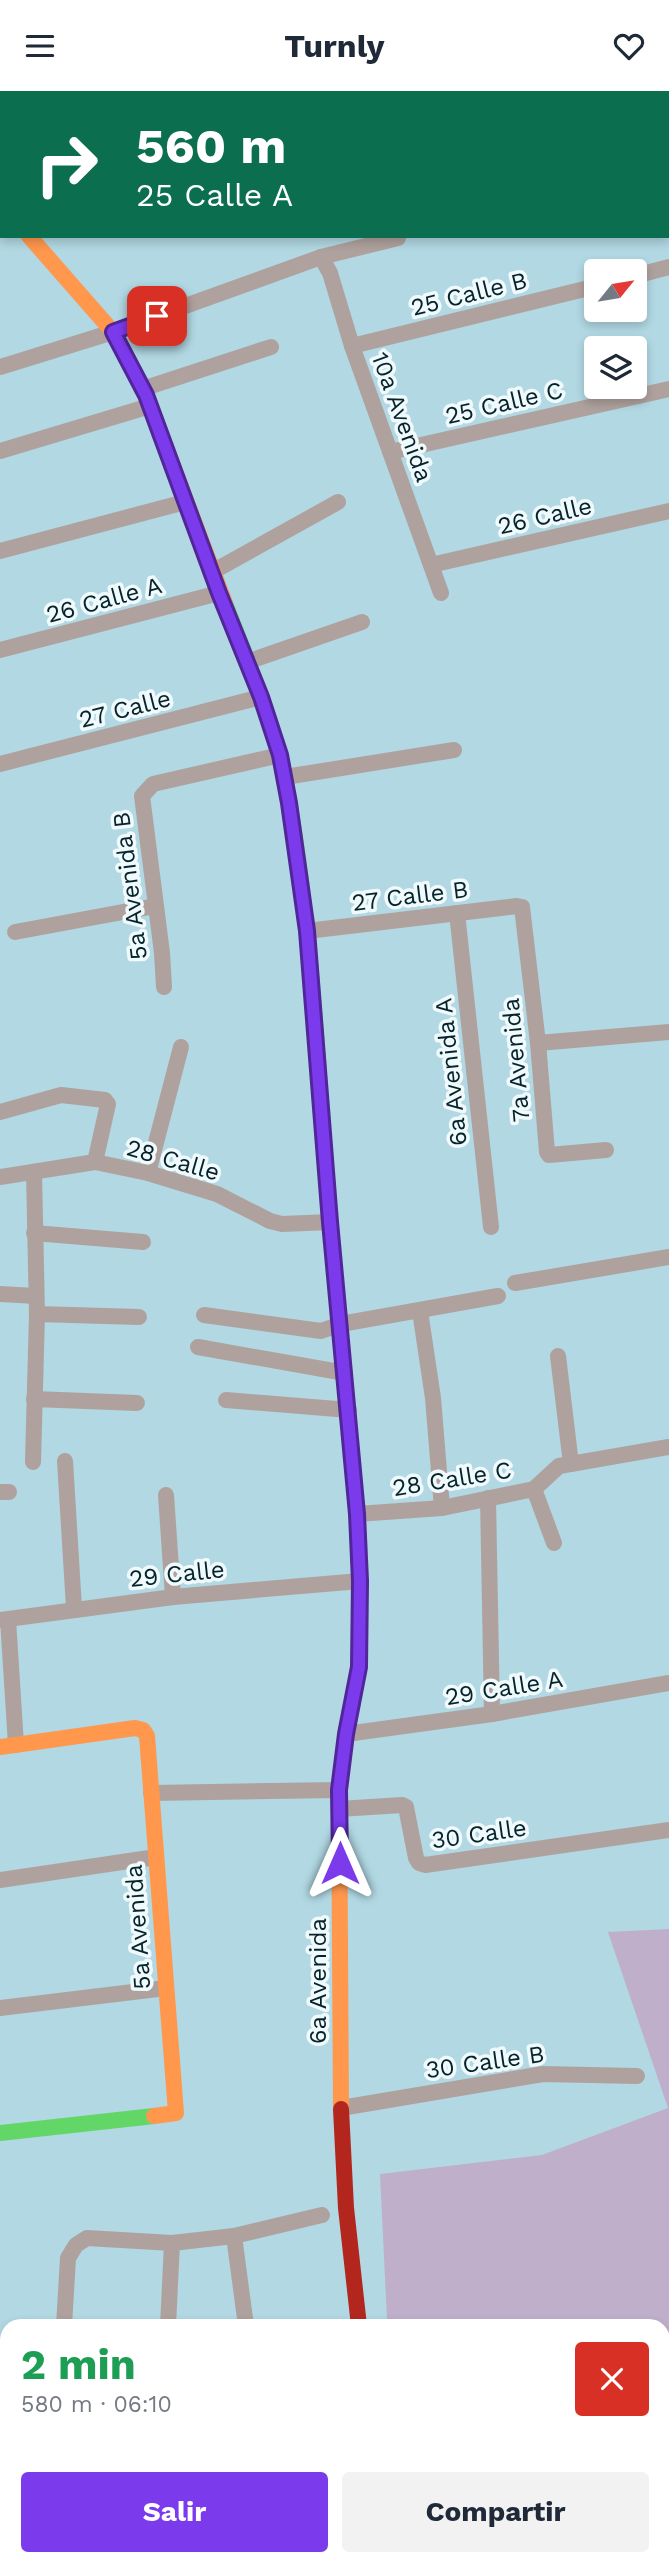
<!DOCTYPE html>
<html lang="es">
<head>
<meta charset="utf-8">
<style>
  body { margin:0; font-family:"Work Sans",sans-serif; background:#f2f2f3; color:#1f2937; height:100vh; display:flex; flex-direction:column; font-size:26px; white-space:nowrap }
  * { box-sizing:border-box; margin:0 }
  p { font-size:23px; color:#747a83 }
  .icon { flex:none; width:38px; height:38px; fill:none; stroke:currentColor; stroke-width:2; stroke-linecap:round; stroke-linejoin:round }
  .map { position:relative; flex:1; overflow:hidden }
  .drawer { position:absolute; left:0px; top:2228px; width:670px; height:247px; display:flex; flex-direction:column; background:#fff; border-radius:21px 21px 0 0; box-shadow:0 4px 10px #0003 }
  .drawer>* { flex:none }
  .banner { position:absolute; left:0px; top:0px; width:670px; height:147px; box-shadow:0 4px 10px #0003; background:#0b6e4f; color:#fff; overflow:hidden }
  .needle { width:46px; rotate:60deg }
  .tools { position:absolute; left:584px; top:168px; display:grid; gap:14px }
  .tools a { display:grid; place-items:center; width:63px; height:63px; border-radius:7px; background:#fff; box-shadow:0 4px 10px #0003; font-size:35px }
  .pin { position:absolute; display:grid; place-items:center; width:60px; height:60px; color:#fff; margin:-30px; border-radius:14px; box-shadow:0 4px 10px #0006 }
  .me { position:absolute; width:77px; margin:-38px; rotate:0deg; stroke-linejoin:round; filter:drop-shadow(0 0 5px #0008) }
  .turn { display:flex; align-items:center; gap:24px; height:147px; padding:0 21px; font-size:32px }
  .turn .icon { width:91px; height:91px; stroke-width:2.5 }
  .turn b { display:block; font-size:49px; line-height:60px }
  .round { display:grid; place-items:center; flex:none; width:74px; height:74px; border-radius:7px; background:#f2f2f3 }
  .head { display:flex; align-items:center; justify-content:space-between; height:119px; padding:0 21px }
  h1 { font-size:42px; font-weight:700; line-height:52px; color:#1e9e55 }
  .cta { display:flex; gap:14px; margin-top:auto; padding:14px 21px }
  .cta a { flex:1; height:80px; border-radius:7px; background:#7c3aed; color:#fff; font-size:28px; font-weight:700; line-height:80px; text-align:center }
  .cta a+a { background:#f2f2f3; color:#1f2937 }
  header { display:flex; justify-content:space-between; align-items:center; height:91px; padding:0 21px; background:#fff; font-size:32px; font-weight:700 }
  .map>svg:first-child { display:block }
  .green { fill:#bfafcb }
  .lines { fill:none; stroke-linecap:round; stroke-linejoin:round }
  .street { stroke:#afa29e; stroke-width:16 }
  .fast { stroke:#63d668; stroke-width:16 }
  .slow { stroke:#ff974d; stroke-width:16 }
  .jam { stroke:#b3261e; stroke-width:16 }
  .route-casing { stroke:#51269a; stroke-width:18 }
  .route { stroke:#7c3aed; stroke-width:12 }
  .labels { text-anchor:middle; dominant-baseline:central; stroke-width:7; stroke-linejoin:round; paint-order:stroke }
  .street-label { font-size:24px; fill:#05232b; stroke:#f0f9fb }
</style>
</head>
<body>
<header><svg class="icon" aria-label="menu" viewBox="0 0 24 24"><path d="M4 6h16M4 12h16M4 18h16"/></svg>Turnly<svg class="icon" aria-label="heart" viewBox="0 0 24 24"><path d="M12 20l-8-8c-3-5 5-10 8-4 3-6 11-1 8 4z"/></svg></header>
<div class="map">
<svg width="669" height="2474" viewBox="0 0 669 2474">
  <rect width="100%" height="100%" fill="#b1d8e3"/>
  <polygon class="green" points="669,1838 669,2318 663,2315 663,2235 415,2235 387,2228 380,2083 542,2064 668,2017 608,1841"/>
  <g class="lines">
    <g class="street">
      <polyline points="74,0 74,2"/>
      <polyline points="336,0 336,2"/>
      <polyline points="522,2 525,0"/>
      <polyline points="321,166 330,182 352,255 441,502"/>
      <polyline points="635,185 669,176"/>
      <polyline points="352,255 597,195"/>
      <polyline points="0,276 113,241 321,166 398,147"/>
      <polyline points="142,298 271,256"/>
      <polyline points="0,360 150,315"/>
      <polyline points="390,361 669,298"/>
      <polyline points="0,460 185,411"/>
      <polyline points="431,474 669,420"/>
      <polyline points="212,481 338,411"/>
      <polyline points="0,559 219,502"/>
      <polyline points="247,571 362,531"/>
      <polyline points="0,673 261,606"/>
      <polyline points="285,686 454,659"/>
      <polyline points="457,822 491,1136"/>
      <polyline points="307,840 517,815 522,816 538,952 547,1061 549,1064 606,1059"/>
      <polyline points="15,841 155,815"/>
      <polyline points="164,896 162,862 142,705 153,693 280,664"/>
      <polyline points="538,952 669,941"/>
      <polyline points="0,1021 61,1004 105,1009 108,1013 95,1071"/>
      <polyline points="148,1082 181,956"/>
      <polyline points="0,1086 95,1071 148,1082 217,1103 270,1130 282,1133 330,1131"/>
      <polyline points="34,1142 143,1151"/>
      <polyline points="515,1192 669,1166"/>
      <polyline points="0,1203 36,1205"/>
      <polyline points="420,1220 433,1307 442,1417"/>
      <polyline points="37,1223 139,1226"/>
      <polyline points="204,1224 321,1240 341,1233 498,1205"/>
      <polyline points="198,1256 345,1282"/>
      <polyline points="558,1265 571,1373"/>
      <polyline points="34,1308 137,1312"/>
      <polyline points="226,1309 349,1319"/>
      <polyline points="65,1370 74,1517"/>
      <polyline points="33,1371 37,1223 34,1081"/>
      <polyline points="534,1398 554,1452"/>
      <polyline points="0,1401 9,1401"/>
      <polyline points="166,1404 173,1506"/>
      <polyline points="488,1407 492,1623"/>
      <polyline points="357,1423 442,1417 534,1398 559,1375 669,1356"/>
      <polyline points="8,1528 16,1654"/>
      <polyline points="0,1529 173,1506 360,1490"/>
      <polyline points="346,1643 492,1623 669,1592"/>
      <polyline points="151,1702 339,1699"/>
      <polyline points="339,1718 402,1714 406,1716 416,1767 419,1772 425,1774 669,1739"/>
      <polyline points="0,1789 156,1766"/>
      <polyline points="0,1917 166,1897"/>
      <polyline points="341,2017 543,1983 637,1985"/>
      <polyline points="234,2145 246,2235"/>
      <polyline points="64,2235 68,2167 76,2154 87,2147 172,2152 234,2145 322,2124"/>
      <polyline points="168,2235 172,2152"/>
      <polyline points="0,2378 7,2379"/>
    </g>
    <g class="fast">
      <polyline points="0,126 2,125"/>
      <path d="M225 512C246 567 274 631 285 688 315 844 318 1005 333 1164"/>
      <polyline points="0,2042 154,2025"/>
    </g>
    <g class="slow">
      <polyline points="29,145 113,241 146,304 225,512"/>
      <polyline points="0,1656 135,1637 143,1639 147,1645 176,2022 154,2025"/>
      <polyline points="341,2018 339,1699 346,1643 359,1576 360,1503"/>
    </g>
    <g class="jam">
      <polyline points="333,1164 357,1423 360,1503"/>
      <polyline points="341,2018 346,2117 359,2235"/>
      <polyline points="368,2468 368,2474"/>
    </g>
  </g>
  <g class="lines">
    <g class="route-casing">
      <polyline id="route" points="157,225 113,241 146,304 219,502 261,606 280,664 289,712 307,840 330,1131 357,1423 360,1490 359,1576 346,1643 339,1699 340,1772"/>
    </g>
    <use href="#route" class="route"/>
  </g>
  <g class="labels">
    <g class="street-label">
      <text transform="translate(469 203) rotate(-14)">25 Calle B</text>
      <text transform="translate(504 312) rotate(-13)">25 Calle C</text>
      <text transform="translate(402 326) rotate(70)">10a Avenida</text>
      <text transform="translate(545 425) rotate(-13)">26 Calle</text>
      <text transform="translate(104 509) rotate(-15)">26 Calle A</text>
      <text transform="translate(125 618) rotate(-14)">27 Calle</text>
      <text transform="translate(130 795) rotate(-97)">5a Avenida B</text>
      <text transform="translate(410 805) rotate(-7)">27 Calle B</text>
      <text transform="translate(516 969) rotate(-95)">7a Avenida</text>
      <text transform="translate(451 981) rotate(-96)">6a Avenida A</text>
      <text transform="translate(173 1069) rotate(16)">28 Calle</text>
      <text transform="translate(452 1388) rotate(-9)">28 Calle C</text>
      <text transform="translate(177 1483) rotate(-6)">29 Calle</text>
      <text transform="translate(504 1597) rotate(-9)">29 Calle A</text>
      <text transform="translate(479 1743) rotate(-8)">30 Calle</text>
      <text transform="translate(138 1836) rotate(-94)">5a Avenida</text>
      <text transform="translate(318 1890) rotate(-90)">6a Avenida</text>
      <text transform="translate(485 1971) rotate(-8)">30 Calle B</text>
    </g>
  </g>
</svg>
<div class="tools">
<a><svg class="needle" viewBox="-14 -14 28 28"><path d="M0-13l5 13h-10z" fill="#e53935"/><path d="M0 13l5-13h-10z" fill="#747a83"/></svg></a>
<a><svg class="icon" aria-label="layers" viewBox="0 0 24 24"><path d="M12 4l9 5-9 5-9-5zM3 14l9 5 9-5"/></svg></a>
</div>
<div class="pin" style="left:157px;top:225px;background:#d93025"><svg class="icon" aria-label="arrive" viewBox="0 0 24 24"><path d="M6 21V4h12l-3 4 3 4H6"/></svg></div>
<svg class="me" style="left:340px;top:1772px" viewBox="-20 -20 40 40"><path d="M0-17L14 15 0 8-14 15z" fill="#7c3aed" stroke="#fff" stroke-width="4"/></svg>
<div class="banner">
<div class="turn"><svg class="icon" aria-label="right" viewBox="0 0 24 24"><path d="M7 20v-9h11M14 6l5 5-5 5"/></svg><div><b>560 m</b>25 Calle A</div></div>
</div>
<section class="drawer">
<div class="head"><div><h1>2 min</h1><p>580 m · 06:10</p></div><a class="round" style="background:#d93025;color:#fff"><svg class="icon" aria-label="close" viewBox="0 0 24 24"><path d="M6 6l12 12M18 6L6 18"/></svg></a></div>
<div class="cta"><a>Salir</a><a>Compartir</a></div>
</section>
</div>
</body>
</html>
